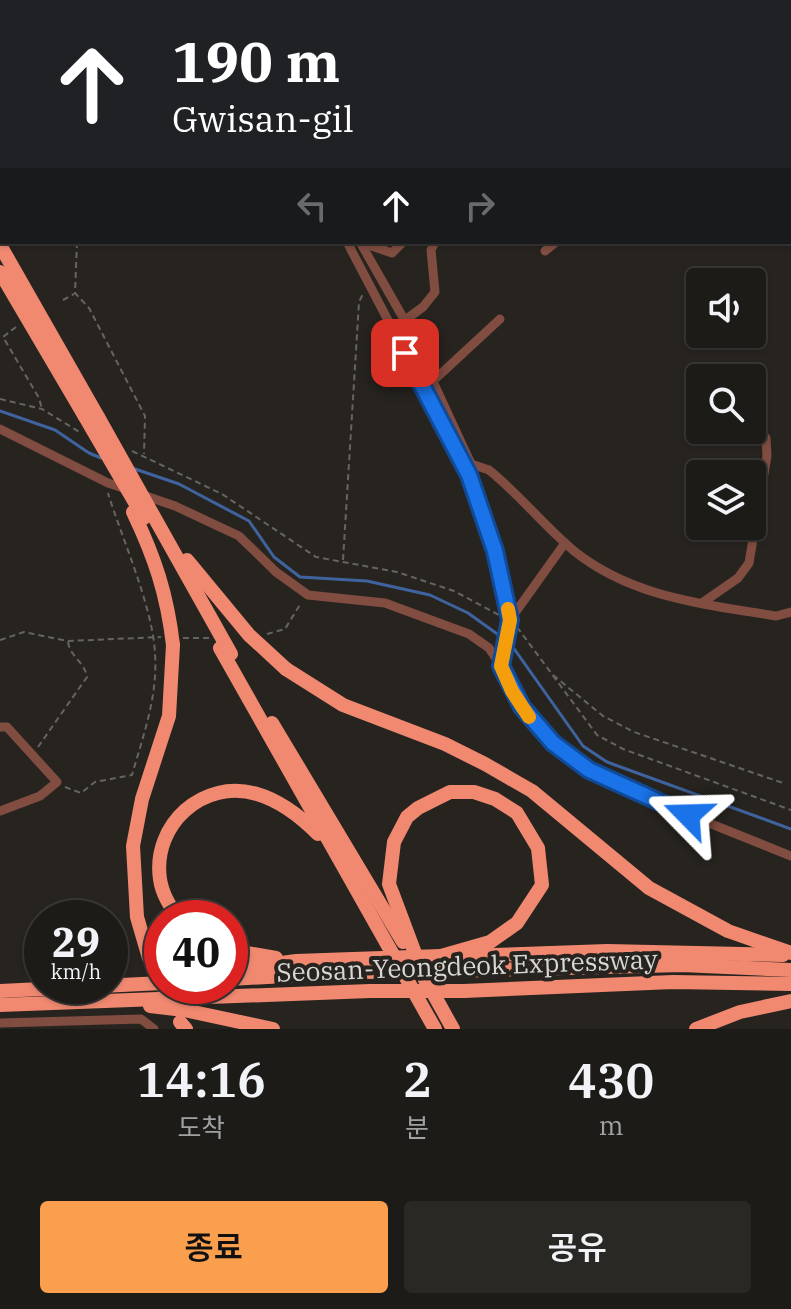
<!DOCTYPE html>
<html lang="ko">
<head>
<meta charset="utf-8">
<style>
  body { margin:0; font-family:"IBM Plex Serif","Noto Sans KR",serif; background:#2a2825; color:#f1f3f6; height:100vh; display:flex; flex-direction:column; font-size:30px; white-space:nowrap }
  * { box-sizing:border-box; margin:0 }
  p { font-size:26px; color:#a0a1a2 }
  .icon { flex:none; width:44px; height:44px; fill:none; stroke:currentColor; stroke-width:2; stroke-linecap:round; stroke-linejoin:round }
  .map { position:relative; height:1029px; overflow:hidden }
  .details { display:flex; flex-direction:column; background:#1d1b18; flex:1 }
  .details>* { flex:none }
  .guide { position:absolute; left:0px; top:0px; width:792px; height:244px; box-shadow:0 2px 6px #0004,0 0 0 2px #3b3937; background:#202124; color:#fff; overflow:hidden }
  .fabs { position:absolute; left:686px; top:268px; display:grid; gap:16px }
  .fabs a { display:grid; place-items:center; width:80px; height:80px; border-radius:8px; background:#1d1b18; box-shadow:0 2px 6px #0004,0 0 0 2px #3b3937; font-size:40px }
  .speed { position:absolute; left:24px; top:900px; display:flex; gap:16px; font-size:40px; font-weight:700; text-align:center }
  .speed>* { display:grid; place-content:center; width:104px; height:104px; border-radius:50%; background:#1d1b18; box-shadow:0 2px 6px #0004,0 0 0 2px #3b3937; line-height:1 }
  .speed small { font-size:20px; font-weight:400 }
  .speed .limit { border:12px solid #d22; background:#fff; color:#111 }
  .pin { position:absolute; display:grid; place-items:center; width:68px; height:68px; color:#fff; margin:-34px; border-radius:16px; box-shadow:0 4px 12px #0006 }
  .me { position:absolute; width:88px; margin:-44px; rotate:292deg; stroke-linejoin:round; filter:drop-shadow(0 0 6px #0008) }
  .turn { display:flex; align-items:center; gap:28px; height:168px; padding:0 40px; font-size:36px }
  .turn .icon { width:104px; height:104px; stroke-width:2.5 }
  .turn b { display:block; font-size:56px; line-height:68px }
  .lanes { display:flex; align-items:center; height:76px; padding:0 40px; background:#0003; justify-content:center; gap:40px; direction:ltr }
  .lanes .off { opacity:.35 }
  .eta { display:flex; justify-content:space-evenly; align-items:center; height:136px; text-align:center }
  .eta b { font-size:48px; font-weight:600; line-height:56px }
  .primary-button { display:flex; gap:16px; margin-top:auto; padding:16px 40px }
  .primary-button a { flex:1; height:92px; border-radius:8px; background:#fa9f4e; color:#111; font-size:32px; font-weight:600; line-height:92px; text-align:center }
  .primary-button a+a { background:#2a2825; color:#f1f3f6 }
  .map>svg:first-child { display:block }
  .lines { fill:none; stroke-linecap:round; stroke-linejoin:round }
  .stream { stroke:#3f639f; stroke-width:3 }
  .highway-tunnel { stroke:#423f3b; stroke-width:14; stroke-dasharray:14 7; stroke-linecap:butt }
  .path { stroke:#666461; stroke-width:2; stroke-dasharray:6 4; stroke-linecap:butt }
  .minor { stroke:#814d40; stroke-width:9 }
  .highway { stroke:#f18971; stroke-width:14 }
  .highway-bridge { stroke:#f18971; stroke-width:14 }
  .route-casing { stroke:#114b97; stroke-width:20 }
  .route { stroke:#1a73e8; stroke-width:14 }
  .slow { stroke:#f59e0b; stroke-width:14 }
  .labels { text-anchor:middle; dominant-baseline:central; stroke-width:8; stroke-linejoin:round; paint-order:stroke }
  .street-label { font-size:26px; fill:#d8d7d4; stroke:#272420 }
</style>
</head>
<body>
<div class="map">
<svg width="791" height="1029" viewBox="0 0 791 1029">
  <rect width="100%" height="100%" fill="#272420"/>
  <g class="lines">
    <g class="stream">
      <polyline points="0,411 55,430 89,453 101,458"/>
      <polyline points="135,469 179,484 249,521 274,557 300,577 367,581 430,595 468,613 510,643 583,746 607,762 791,829"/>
    </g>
    <polyline class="highway-tunnel" points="149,958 172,1008"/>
    <g class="path">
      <polyline points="92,2 92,0"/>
      <polyline points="790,148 791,146"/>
      <polyline points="77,242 75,293 89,308 145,416 144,454"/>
      <polyline points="63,300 74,294"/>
      <polyline points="16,327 3,337 39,398 42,409"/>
      <polyline points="0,399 42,409 81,433"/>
      <polyline points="132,451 222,494 316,557 397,572 454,591 499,615"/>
      <polyline points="343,560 359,302 364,292"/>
      <polyline points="517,627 597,735 623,749 791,810"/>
      <polyline points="267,634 285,629 301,603"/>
      <polyline points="183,638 209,638"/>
      <polyline points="0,640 24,632 68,641 161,637"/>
      <polyline points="553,675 603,716 634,732 783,783"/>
      <path d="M38 747 87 677C85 662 69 656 68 641"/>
      <path d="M65 787 81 793 95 782 132 775C143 736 158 696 155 654 153 607 122 539 108 493"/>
    </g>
    <g class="minor">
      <polyline points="166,0 167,2"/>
      <polyline points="310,0 315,2"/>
      <polyline points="284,2 285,0"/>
      <polyline points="347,242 469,475 495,551 506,590 510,620 501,666 522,707 553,743 589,770 659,803 791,856"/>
      <polyline points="360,242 405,321 471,464"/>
      <polyline points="360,242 392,253 403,242"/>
      <polyline points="545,251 556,242"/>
      <polyline points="393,329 423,307 435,292 431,250 435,242"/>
      <polyline points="433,381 500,319"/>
      <polyline points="0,429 108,483 129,490"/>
      <path d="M463 466 471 464 489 470C520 495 544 526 574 551 633 598 704 604 776 616L791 612"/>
      <polyline points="143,495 175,506 239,536 276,572 308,595 385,603 469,634 489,648 501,666"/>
      <polyline points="702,603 738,578 749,563 767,456 766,438 752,422"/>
      <polyline points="510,620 565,543"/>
      <polyline points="0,727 7,727 57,782 40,796 0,811"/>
      <polyline points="0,1023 141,1019 154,1029"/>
    </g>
    <g class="highway">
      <polyline points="0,245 98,417"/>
      <polyline points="0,272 84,415"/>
      <polyline points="220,648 435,1029"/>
      <polyline points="286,669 343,705 445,744 485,764 532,791 649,888 728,931 791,953"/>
      <polyline points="272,723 403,942"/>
      <path d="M178 918C170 906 162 894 160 879 152 825 203 778 257 794 281 801 301 817 318 834"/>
      <polyline points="230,950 276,958"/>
      <polyline points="464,956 607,951 783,955"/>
      <polyline points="149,958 137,917 133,846 142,799 169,716 173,645"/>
      <polyline points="230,970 296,961 353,959"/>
      <polyline points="453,971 682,965 791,970"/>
      <polyline points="230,979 361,972"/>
      <polyline points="425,980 389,884 394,842 407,817 418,808 450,792 474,792 495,799 517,813 538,848 542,885 517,923 490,942 441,956"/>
      <polyline points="428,984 453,1029"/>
      <polyline points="0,991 162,983"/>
      <polyline points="464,991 673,982 791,984"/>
      <polyline points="0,1005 370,991"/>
      <polyline points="150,1006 184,1010 273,1029"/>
      <polyline points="180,1022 186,1029"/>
      <polyline points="696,1029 740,1012 791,1001"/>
    </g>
    <g class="highway-bridge">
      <polyline points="84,415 144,518"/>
      <polyline points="98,417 231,654"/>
      <path d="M133 512C155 558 167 594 173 645"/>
      <polyline points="187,560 249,635 286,669"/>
      <polyline points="353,959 441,956"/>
      <polyline points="361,972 453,971"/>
      <polyline points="370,991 464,991"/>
    </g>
  </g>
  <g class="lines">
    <g class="route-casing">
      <polyline id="route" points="405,353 469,475 495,551 510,620 501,666 522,707 553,743 589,770 688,815"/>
    </g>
    <use href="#route" class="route"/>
    <polyline class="slow" points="508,609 510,620 501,666 512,691 529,717"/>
  </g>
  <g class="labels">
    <g class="street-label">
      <text transform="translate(467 965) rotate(-2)">Seosan-Yeongdeok Expressway</text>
    </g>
  </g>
</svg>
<div class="fabs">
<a><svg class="icon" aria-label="sound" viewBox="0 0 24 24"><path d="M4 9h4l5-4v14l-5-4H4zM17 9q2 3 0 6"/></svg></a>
<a><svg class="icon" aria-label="search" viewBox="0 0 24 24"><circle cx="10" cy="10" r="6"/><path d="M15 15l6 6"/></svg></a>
<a><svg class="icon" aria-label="layers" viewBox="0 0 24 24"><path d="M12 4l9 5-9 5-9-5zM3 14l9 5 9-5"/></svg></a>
</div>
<div class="speed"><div>29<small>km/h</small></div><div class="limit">40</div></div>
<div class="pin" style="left:405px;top:353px;background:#d93025"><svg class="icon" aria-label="arrive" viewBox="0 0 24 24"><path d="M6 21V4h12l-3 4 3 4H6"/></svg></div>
<svg class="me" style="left:688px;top:815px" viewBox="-20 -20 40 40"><path d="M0-17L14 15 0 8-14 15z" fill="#1a73e8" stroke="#fff" stroke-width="4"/></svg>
<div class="guide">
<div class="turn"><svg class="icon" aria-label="ahead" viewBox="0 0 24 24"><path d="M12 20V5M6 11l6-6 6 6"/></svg><div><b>190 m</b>Gwisan-gil</div></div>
<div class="lanes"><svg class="icon off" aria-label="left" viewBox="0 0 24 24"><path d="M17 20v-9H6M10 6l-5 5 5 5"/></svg><svg class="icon" aria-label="ahead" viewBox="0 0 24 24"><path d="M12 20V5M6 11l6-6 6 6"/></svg><svg class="icon off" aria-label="right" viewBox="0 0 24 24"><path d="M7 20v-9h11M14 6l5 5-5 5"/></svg></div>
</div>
</div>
<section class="details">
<div class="eta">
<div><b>14:16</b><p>도착</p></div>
<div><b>2</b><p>분</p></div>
<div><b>430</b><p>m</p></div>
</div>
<div class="primary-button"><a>종료</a><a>공유</a></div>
</section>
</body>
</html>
